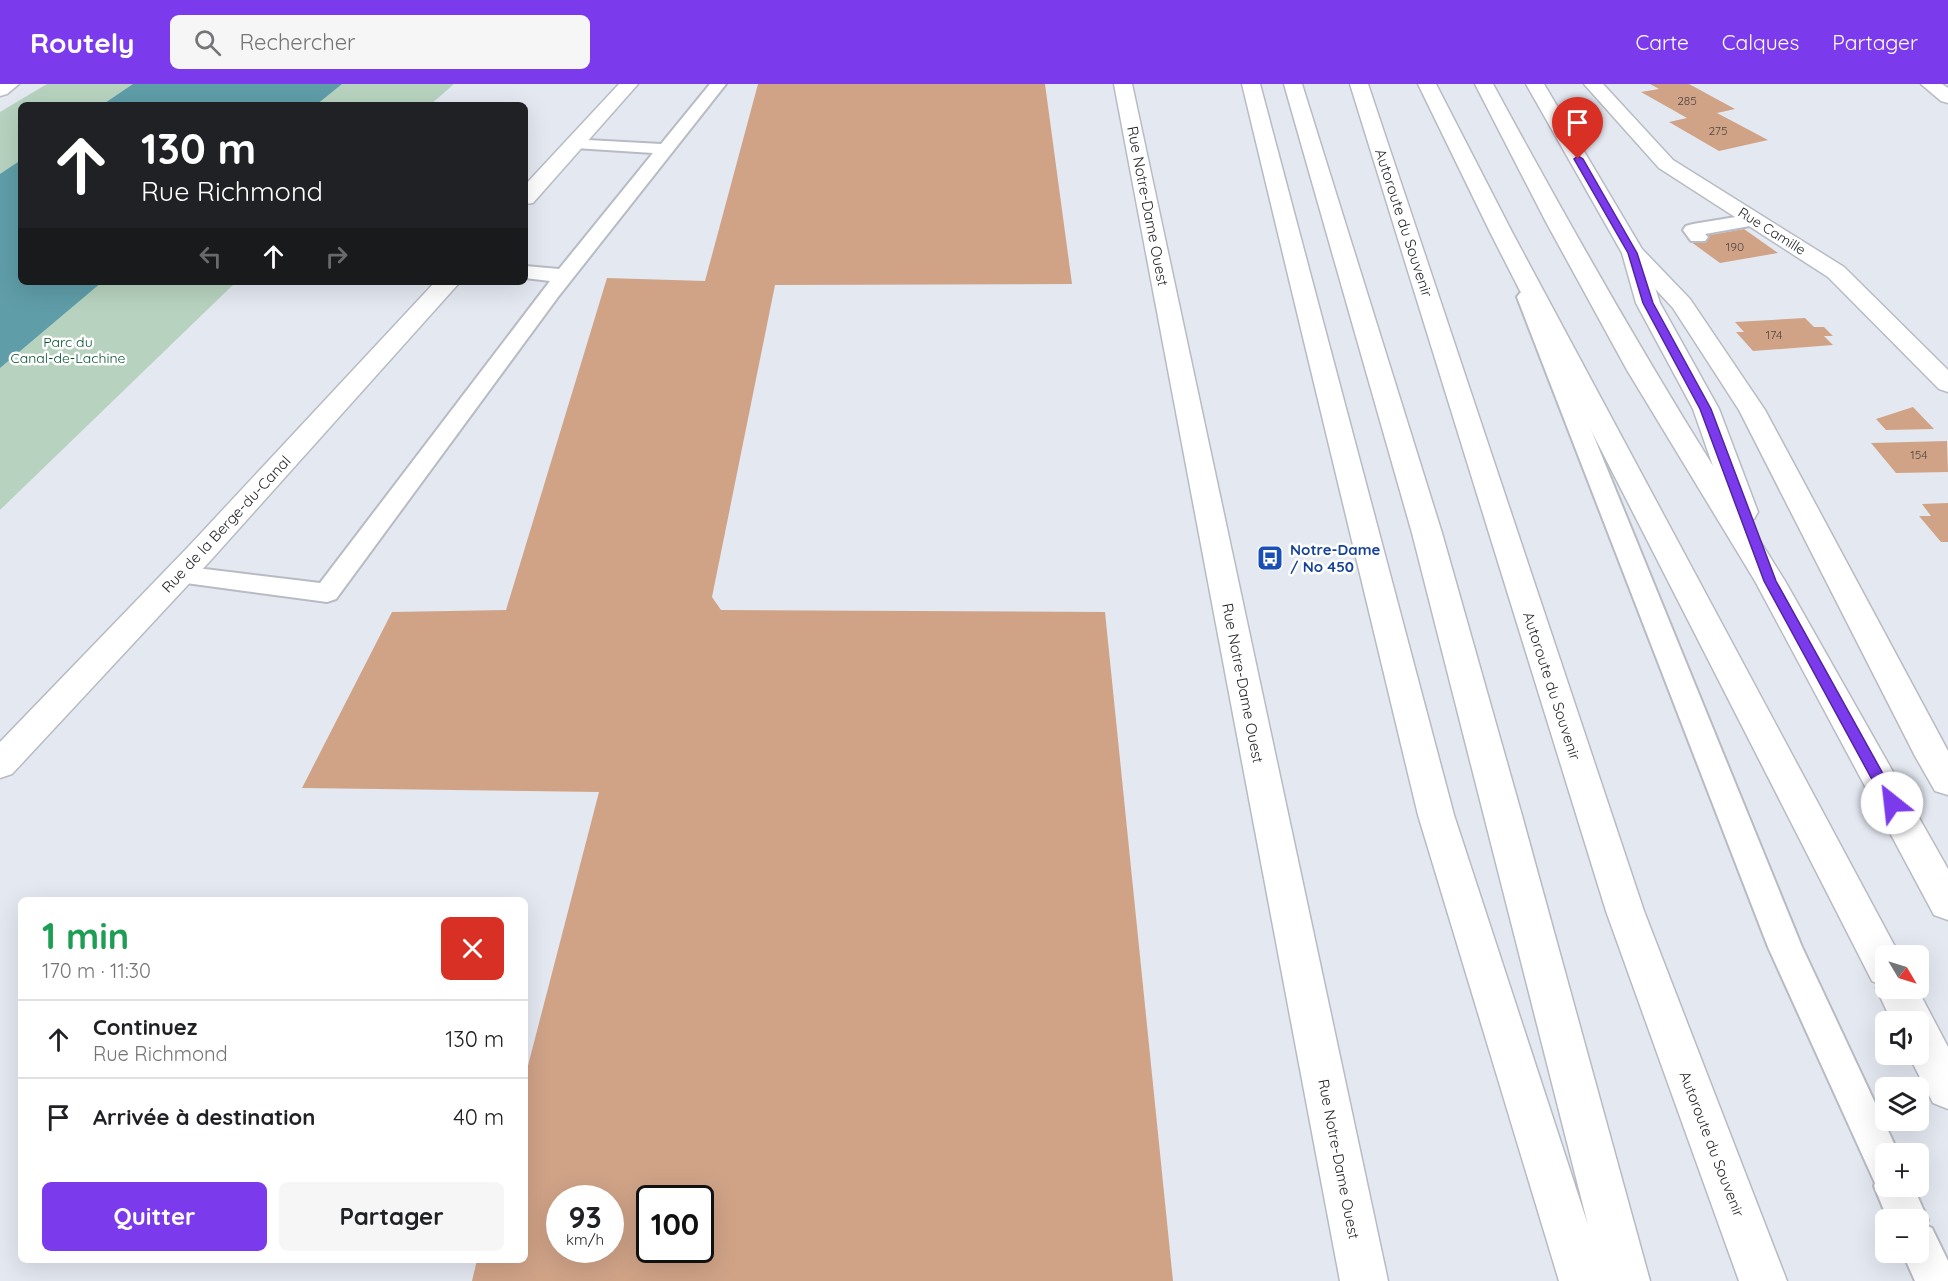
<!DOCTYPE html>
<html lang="fr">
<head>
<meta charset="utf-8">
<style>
  body { margin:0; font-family:Quicksand,sans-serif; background:#f6f6f6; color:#202124; height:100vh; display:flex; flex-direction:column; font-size:22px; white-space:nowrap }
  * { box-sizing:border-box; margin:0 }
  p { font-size:20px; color:#757577 }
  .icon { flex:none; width:33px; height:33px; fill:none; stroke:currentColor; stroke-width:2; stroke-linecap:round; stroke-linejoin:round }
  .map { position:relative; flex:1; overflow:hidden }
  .sheet { position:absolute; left:18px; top:813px; width:510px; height:366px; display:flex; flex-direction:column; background:#fff; border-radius:9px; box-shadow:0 6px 24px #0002 }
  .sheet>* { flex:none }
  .hud { position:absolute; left:18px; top:18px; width:510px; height:183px; border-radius:9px; box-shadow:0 6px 24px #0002; background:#202124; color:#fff; overflow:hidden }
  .needle { width:39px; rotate:128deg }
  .fabs { position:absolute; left:1875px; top:861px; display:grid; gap:12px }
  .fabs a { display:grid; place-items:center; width:54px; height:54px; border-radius:9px; background:#fff; box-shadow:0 6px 24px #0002; font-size:30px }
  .speed { position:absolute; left:546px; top:1101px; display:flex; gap:12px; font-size:30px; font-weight:700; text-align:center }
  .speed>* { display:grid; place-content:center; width:78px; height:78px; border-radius:50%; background:#fff; box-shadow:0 6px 24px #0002; line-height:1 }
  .speed small { font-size:15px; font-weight:400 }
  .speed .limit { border:3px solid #111; border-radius:9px; background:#fff; color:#111 }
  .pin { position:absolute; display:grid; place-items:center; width:51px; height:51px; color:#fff; margin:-62px -26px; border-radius:50% 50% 50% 0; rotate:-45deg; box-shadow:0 0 6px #0007 }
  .pin .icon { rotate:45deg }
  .me { position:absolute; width:66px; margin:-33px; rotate:331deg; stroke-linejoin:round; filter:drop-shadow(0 0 4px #0008) }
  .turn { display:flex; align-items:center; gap:21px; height:126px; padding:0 24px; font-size:27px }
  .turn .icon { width:78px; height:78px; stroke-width:2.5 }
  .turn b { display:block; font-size:42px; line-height:51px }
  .lanes { display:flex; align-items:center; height:57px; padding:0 24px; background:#0003; justify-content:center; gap:30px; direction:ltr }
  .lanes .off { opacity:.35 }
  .round { display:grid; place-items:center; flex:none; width:63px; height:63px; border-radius:9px; background:#f6f6f6 }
  .head { display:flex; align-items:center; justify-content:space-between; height:102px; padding:0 24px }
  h1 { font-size:36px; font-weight:700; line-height:45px; color:#1e9e55 }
  .cta { display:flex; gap:12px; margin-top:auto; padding:12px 24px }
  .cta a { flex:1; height:69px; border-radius:9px; background:#7c3aed; color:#fff; font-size:24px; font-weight:700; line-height:69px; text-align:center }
  .cta a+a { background:#f6f6f6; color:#202124 }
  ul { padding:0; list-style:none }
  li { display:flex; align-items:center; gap:18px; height:78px; padding:0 24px; border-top:2px solid #e0e0e0 }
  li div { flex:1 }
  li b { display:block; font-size:22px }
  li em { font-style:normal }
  header { display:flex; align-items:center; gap:36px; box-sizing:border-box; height:84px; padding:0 30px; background:#7c3aed; color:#fff }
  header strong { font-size:28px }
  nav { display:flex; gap:33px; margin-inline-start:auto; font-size:21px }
  .search { width:420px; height:54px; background:#f6f6f6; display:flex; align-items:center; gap:15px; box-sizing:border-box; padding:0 21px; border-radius:9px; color:#757577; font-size:22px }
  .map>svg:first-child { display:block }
  .green { fill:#b7d3bf }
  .water { fill:#5f9da8 }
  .building { fill:#d0a387; fill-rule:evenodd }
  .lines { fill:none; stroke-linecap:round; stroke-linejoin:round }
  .service-casing { stroke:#b8bbc4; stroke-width:4 }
  .minor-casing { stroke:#b8bbc4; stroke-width:3 }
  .secondary-casing { stroke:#b8bbc4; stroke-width:3 }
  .motorway-casing { stroke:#b8bbc4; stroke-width:3 }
  .service { fill:#fff; fill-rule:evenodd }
  .minor { fill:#fff; fill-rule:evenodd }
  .secondary { fill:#fff; fill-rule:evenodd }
  .motorway { fill:#fff; fill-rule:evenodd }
  .route { fill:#7c3aed; stroke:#51269a; stroke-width:1.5 }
  .labels { text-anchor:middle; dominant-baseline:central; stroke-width:5; stroke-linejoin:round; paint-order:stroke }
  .number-label { font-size:12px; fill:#504541 }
  .far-street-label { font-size:14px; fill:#25262a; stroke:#fff }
  .far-park-label { font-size:14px; fill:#05542d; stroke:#fff }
  .street-label { font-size:15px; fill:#25262a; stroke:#fff }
  .transit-label { font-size:15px; font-weight:bold; fill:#164399; stroke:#fff; text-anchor:start }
</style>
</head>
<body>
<header>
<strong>Routely</strong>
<div class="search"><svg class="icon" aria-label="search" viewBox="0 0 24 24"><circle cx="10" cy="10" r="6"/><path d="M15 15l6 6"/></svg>Rechercher</div>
<nav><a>Carte</a><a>Calques</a><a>Partager</a></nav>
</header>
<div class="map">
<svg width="1948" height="1197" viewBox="0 0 1948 1197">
  <rect width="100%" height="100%" fill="#e4e8f1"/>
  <polygon class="green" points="47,0 454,0 430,21 21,21 21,198 236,198 0,426 0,28"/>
  <g class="water">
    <polygon points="133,0 342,0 316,21 102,21"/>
    <polygon points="21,76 21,198 102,198 0,284 0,90"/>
  </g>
  <g class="building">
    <path d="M758 0H1045L1072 200 775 201 712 513 721 526 1105 528 1173 1197H472L477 1176H525V993L599 708 302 704 392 528 506 526 607 194 705 197ZM560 1114H610V1166H560ZM650 1114H700V1166H650Z"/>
    <polygon points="1650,0 1689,0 1735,25 1717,29 1768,56 1719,67 1669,38 1687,34 1641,8 1659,5"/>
    <polygon points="1744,145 1778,169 1720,179 1687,155"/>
    <polygon points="1805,234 1814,243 1824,243 1833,252 1824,252 1833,261 1753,267 1736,248 1744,248 1735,238"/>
    <polygon points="1913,323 1934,345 1886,346 1876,335"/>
    <polygon points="1947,357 1948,388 1896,389 1871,359"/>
    <polygon points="1948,419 1948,458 1941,458 1919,432 1931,432 1922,420"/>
  </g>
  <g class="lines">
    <g class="service-casing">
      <g id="service">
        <polygon points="710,0 726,0 558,213 336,515 327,518 171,497 167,491 171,485 180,482 320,499 550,197 525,194 525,182 559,185 653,69 575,64 569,63 566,59 569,55 661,60"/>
        <polygon points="1754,130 1761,132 1763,136 1761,140 1705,150 1708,153 1705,157 1691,157 1683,146 1686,142 1693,140"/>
        <polygon points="1527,207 1534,209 1537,213 1802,863 1899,1070 1886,1070 1886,1102 1913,1102 1928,1136 1926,1141 1932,1144 1948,1177 1948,1197 1915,1197 1902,1168 1918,1168 1918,1136 1888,1136 1874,1102 1875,1099 1768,863 1517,213 1520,209"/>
      </g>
    </g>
    <g class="minor-casing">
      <g id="minor">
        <polygon points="619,0 638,0 533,119 525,120 525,101"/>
        <polygon points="1584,0 1603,0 1673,76 1844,183 1948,286 1948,308 1939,305 1828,193 1659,84"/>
        <polygon points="435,198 460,198 211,476 12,690 0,694 0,658 189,462"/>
      </g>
    </g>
    <g class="secondary-casing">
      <g id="secondary">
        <polygon points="0,0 19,0 7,10 0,12"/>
        <polygon points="1114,0 1132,0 1388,1197 1340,1197"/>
        <polygon points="1526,0 1544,0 1642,165 1690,215 1765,326 1948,667 1948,711 1935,707 1915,672 1739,326 1673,224 1622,169"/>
        <polygon points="1921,0 1942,0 1948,4 1948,19 1941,17"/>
      </g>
    </g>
    <g class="motorway-casing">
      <g id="motorway">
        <polygon points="1242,0 1260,0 1454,731 1588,1141 1412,449 1284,0 1302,0 1442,449 1523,735 1650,1197 1559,1197 1418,731"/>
        <polygon points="1350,0 1368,0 1644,827 1787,1197 1739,1197 1606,827"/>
        <polygon points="1418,0 1436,0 1512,148 1900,872 1886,872 1886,904 1917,904 1948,963 1948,1025 1933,1019 1908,970 1918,970 1918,938 1892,938 1876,904 1878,900 1872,897 1490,148"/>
        <path d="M1475 0H1493C1563 129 1635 257 1713 382L1693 325 1636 219 1622 169 1625 164 1633 162 1641 164 1644 169 1660 219 1719 325 1758 428 1754 435 1747 436 1785 497 1948 785V836L1934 831 1755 497 1627 286 1546 138Z"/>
      </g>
    </g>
    <use href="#service" class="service"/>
    <use href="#minor" class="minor"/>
    <use href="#secondary" class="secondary"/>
    <use href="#motorway" class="motorway"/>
  </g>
  <polygon class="route" points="1578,72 1583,75 1637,169 1653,219 1711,325 1776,497 1897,715 1900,719 1897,723 1887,723 1764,497 1700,325 1643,219 1628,169 1574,75"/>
  <defs>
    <g id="bus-square" transform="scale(1.35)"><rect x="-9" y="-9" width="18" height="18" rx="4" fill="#1a4fb4" stroke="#fff"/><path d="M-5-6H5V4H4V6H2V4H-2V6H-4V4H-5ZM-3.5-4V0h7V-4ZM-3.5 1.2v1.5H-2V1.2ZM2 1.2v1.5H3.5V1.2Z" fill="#fff"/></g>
  </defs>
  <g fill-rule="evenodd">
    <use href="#bus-square" x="1270" y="474"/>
  </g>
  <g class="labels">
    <g class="number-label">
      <text x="1687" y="16">285</text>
      <text x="1718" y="46">275</text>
      <text x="1735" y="162">190</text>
      <text x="1774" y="250">174</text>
      <text x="1919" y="370">154</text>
    </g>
    <g class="far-street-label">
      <text transform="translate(1772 147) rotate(32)">Rue Camille</text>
    </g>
    <g class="far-park-label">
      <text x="68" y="258">Parc du<tspan x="68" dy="16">Canal-de-Lachine</tspan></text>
    </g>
    <g class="street-label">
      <text transform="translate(1148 122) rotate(79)">Rue Notre-Dame Ouest</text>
      <text transform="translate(1404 139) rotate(72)">Autoroute du Souvenir</text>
      <text transform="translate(226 440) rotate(-47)">Rue de la Berge-du-Canal</text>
      <text transform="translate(1243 599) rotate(79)">Rue Notre-Dame Ouest</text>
      <text transform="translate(1552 602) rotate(72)">Autoroute du Souvenir</text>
      <text transform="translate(1712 1060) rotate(69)">Autoroute du Souvenir</text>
      <text transform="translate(1339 1075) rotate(79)">Rue Notre-Dame Ouest</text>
    </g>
    <g class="transit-label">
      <text x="1290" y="465">Notre-Dame<tspan x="1290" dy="17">/ No 450</tspan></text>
    </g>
  </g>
</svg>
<div class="fabs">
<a><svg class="needle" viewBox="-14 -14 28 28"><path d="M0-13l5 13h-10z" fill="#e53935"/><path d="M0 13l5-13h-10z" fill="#757577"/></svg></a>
<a><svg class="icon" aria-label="sound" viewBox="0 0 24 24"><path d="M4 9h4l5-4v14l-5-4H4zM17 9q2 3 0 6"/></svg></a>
<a><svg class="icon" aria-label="layers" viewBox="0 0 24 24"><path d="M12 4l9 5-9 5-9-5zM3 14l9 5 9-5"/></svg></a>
<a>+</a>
<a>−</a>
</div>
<div class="speed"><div>93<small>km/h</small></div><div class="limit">100</div></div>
<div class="pin" style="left:1578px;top:75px;background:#d93025"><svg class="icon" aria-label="arrive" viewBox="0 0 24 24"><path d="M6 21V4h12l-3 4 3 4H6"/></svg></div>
<svg class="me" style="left:1892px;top:719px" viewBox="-20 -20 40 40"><circle r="19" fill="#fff"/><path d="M0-13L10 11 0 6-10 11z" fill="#7c3aed"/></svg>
<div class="hud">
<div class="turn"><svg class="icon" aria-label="ahead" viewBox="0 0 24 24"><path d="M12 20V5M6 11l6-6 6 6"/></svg><div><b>130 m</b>Rue Richmond</div></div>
<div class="lanes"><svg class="icon off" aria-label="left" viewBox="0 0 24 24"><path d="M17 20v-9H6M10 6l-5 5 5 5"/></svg><svg class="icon" aria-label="ahead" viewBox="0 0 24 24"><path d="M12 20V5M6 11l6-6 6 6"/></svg><svg class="icon off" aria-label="right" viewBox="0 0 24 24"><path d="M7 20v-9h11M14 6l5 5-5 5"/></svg></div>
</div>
<section class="sheet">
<div class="head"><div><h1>1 min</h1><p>170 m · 11:30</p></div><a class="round" style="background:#d93025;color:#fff"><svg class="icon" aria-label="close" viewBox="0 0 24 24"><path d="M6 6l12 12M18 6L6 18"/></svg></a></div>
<ul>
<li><svg class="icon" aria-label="ahead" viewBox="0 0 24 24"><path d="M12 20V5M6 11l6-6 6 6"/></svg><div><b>Continuez</b><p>Rue Richmond</p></div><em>130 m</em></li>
<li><svg class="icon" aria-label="arrive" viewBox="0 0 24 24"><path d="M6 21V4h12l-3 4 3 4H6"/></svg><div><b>Arrivée à destination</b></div><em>40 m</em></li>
</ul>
<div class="cta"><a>Quitter</a><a>Partager</a></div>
</section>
</div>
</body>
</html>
